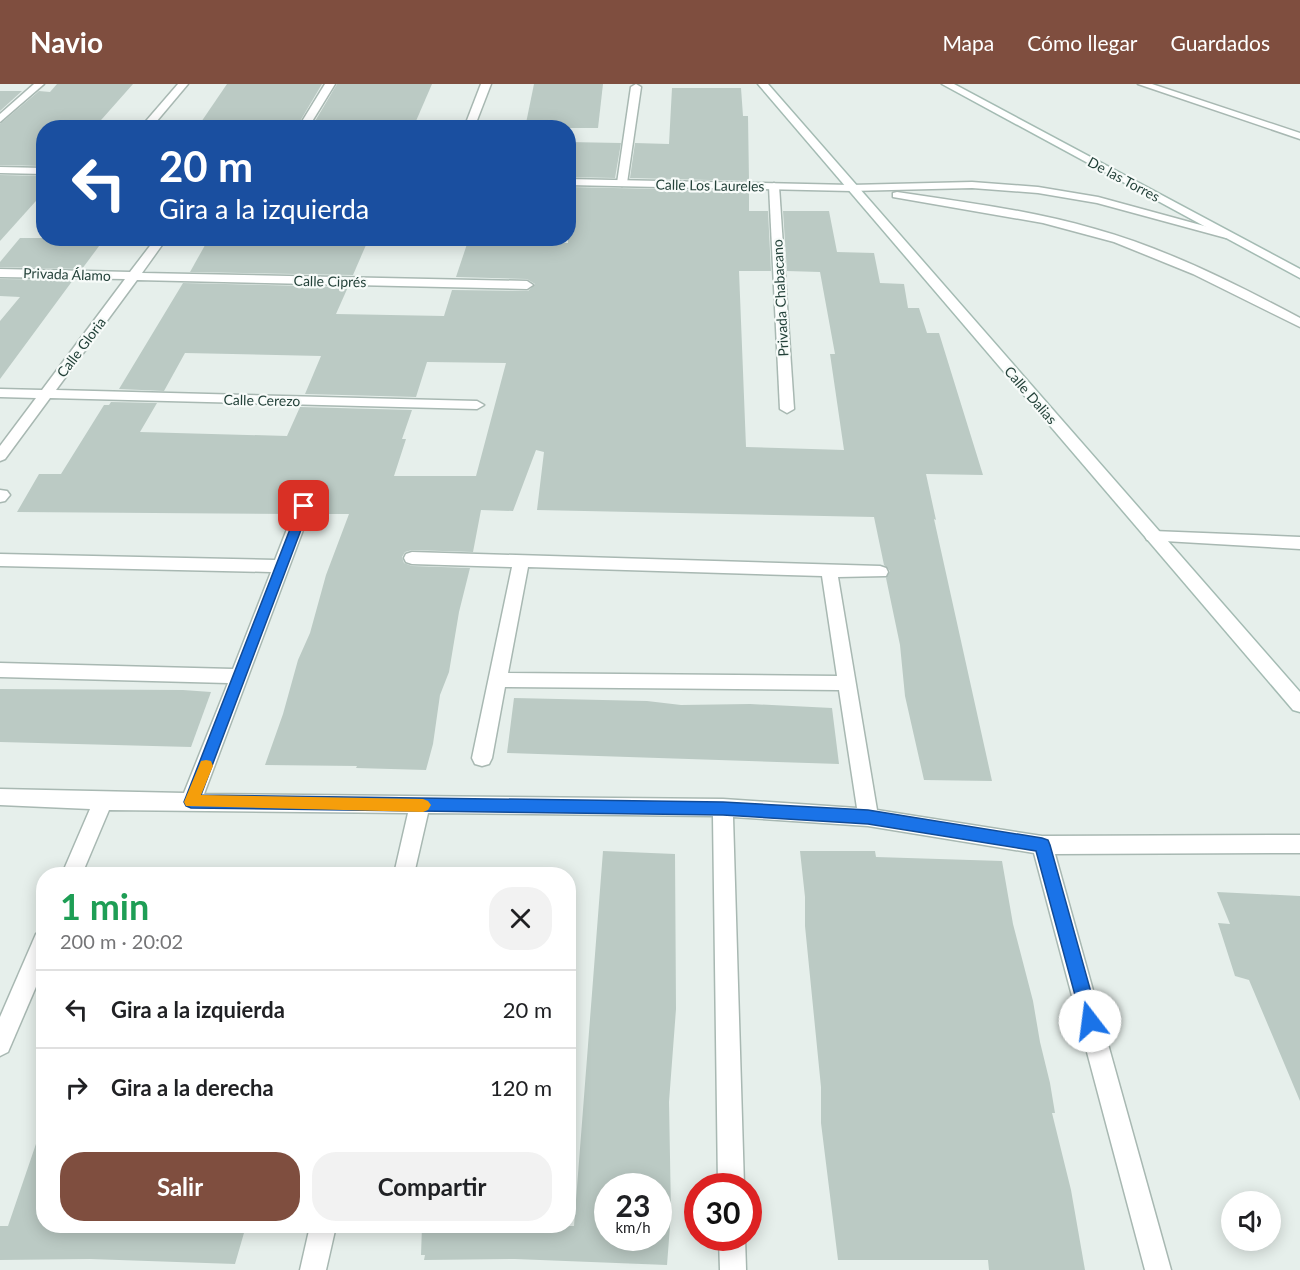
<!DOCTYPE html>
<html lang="es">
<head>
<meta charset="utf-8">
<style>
  body { margin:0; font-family:Lato,sans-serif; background:#f2f2f2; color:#202124; height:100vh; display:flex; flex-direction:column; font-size:22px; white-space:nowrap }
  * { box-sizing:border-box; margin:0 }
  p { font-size:20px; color:#757577 }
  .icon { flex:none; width:33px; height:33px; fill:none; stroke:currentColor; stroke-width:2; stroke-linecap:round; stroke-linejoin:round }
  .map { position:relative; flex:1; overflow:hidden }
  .drawer { position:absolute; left:36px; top:783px; width:540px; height:366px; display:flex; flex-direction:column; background:#fff; border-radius:24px; box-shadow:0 3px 15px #0003 }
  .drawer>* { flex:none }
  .guide { position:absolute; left:36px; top:36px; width:540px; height:126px; border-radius:24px; box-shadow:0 3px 15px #0003; background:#1a4fa0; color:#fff; overflow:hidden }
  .controls { position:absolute; left:1221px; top:1107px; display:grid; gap:12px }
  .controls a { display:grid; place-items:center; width:60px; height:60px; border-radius:50%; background:#fff; box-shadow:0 3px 15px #0003; font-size:30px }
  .speed { position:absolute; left:594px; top:1089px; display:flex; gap:12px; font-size:30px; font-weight:700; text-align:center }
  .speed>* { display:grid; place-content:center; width:78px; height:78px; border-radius:50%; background:#fff; box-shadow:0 3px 15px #0003; line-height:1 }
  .speed small { font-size:15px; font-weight:400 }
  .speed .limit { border:9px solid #d22; background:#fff; color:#111 }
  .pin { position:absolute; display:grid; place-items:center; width:51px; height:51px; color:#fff; margin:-26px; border-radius:12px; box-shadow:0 3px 9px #0006 }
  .me { position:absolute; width:66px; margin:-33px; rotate:345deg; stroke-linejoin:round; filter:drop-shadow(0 0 4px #0008) }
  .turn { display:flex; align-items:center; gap:21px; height:126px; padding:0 24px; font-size:27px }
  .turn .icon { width:78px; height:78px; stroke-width:2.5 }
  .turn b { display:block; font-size:42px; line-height:51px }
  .round { display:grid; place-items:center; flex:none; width:63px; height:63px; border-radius:24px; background:#f2f2f2 }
  .headline { display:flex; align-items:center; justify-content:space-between; height:102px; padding:0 24px }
  h1 { font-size:36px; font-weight:700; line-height:45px; color:#1e9e55 }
  .cta { display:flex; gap:12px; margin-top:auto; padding:12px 24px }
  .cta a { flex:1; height:69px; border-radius:24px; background:#7f4e3f; color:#fff; font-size:24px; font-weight:700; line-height:69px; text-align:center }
  .cta a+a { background:#f2f2f2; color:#202124 }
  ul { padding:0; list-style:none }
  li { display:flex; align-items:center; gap:18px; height:78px; padding:0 24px; border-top:2px solid #e0e0e0 }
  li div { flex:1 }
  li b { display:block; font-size:22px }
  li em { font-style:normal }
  header { display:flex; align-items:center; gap:36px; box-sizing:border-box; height:84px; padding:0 30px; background:#7f4e3f; color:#fff }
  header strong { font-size:28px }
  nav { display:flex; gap:33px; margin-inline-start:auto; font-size:21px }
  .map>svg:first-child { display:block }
  .building { fill:#bbcac4; fill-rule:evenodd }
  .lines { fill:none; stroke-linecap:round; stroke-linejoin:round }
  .service-casing { stroke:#a8b8b2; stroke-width:3 }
  .minor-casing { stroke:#a8b8b2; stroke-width:3 }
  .tertiary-casing { stroke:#a8b8b2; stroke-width:3 }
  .secondary-casing { stroke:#a4bbb3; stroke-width:3 }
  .service { fill:#fff; fill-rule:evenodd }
  .minor { fill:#fff; fill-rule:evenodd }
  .tertiary { fill:#fff; fill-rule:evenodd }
  .secondary { fill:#fff; fill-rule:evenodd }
  .route { fill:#1a73e8; stroke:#114b97; stroke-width:1.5 }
  .slow { fill:#f59e0b }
  .labels { text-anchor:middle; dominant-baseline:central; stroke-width:4.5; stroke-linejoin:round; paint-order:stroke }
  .far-street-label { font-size:14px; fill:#24423a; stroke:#f7fbf9 }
</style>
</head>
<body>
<header>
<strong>Navio</strong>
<nav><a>Mapa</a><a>Cómo llegar</a><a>Guardados</a></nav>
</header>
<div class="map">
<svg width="1300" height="1186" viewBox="0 0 1300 1186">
  <rect width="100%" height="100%" fill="#e6efeb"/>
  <g class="building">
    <polygon points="57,0 133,0 94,44 44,44 44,82 0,81 0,40 39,7 50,8"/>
    <polygon points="227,0 322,0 296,44 197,44"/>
    <polygon points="337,0 432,0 413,44 311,44"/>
    <polygon points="534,0 603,0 598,44 525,44"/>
    <polygon points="672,4 741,4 743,32 748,32 749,97 630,94 635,59 669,60"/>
    <polygon points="0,7 22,7 0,27"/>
    <polygon points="568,58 621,59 615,94 568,93"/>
    <polygon points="0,91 44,92 44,108 0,157"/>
    <polygon points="568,103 749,107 749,127 768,127 771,187 739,187 746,363 844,366 830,270 835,270 820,188 787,187 783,127 829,127 837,168 874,169 880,199 904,200 908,224 919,224 927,249 939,249 983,391 926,390 936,436 934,435 992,697 924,696 905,612 900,561 886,494 890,487 884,481 874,433 537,426 544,368 536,366 513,427 481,426 473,468 412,466 405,468 402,473 404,479 412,482 470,484 459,528 449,588 440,611 433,660 426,686 356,684 357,682 265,681 283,630 298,576 310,549 326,491 349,430 311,430 314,421 305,415 295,420 290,430 17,428 39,390 61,390 104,321 109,321 111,318 157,319 140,348 287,352 300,323 412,326 402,355 406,355 394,392 476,392 506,279 427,278 416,313 305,310 321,272 185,269 164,307 119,305 183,199 348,203 336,230 444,232 452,206 528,207 535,200 527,195 456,193 468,157 568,159"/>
    <polygon points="20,154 105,154 82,185 0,183 0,178"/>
    <polygon points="209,154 369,154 353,191 190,188"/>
    <polygon points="0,195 73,196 0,295 0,237 20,213 0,212"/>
    <polygon points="0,605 183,606 211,608 191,663 0,658"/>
    <polygon points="514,614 647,617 681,621 750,620 832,624 839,680 507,669"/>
    <path d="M603 767 675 770 676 925 669 1018 671 1129 667 1181 515 1175 424 1176 425 1171H421L422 1142H574ZM608 1102H658V1154H608Z"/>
    <polygon points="800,767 875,767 876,773 1002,777 1013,840 1033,917 1040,958 1050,999 1055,1029 1052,1029 1071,1106 1085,1186 989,1186 988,1176 838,1176 821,1039 821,1003 805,842 805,813"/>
    <polygon points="1217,808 1300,812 1300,1017 1249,896 1235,892 1218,839 1230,840"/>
    <polygon points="38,1054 44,1055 44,1142 246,1142 235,1180 90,1175 0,1176 0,1142 8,1142"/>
  </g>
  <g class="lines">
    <g class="service-casing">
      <g id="service">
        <polygon points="1138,0 1152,0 1300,49 1300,55"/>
        <polygon points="1153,447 1300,453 1300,465 1147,456 1145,452 1147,448"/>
      </g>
    </g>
    <g class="minor-casing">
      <g id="minor">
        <polygon points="34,0 44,0 0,38 0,30"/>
        <polygon points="178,0 188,0 151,44 140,44"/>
        <polygon points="325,0 335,0 308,44 298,44"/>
        <polygon points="481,0 491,0 474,44 464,44"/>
        <polygon points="636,0 641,3 627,99 622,102 617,99 631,3"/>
        <polygon points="774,99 779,102 794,325 787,329 780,325 769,102"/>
        <polygon points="156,154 167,154 142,189 527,197 533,201 527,205 137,196 56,306 477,317 484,321 477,325 50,314 5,375 0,377 0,362 36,314 0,313 0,305 42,306 125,195 0,193 0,185 130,188"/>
        <polygon points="0,406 7,407 10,411 5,417 0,418"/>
        <path d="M304 417 312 422 204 710 723 715 857 724 839 606 505 603 492 674 489 680 482 682 475 680 472 674 512 483 412 480 406 478 404 474 406 470 412 468 880 482 886 484 888 488 886 492 838 493 877 726 1042 752 1300 751V769L1055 770 1171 1186H1145L1034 769 868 742 733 733 744 1102H718L713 732 428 729 414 790H394L408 729 109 726 82 790H62L90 725 0 721V705L184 709 228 599 0 593V579L233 585 271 488 0 482V470L275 476 296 422ZM528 483 822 492 837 592 508 589Z"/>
        <polygon points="44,847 44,884 8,968 0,972 0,933 36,850"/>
        <polygon points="310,1142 336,1142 326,1186 300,1186"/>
        <polygon points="719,1154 745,1154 746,1186 720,1186"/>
      </g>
    </g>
    <g class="tertiary-casing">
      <g id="tertiary">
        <polygon points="0,83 44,84 44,90 0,89"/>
        <polygon points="568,95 851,101 972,98 1038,103 1098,113 1230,149 1232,151 1226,154 1097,119 1038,109 972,104 851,107 568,101"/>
        <path d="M897 108C963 118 1030 126 1095 145 1167 165 1234 199 1300 234V243L1193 190 1114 158 1043 139 893 113V109Z"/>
      </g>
    </g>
    <g class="secondary-casing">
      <g id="secondary">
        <polygon points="758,0 768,0 1300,608 1300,628 1293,626"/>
        <polygon points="942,0 954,0 1300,185 1300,194"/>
      </g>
    </g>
    <use href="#service" class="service"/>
    <use href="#minor" class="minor"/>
    <use href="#tertiary" class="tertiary"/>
    <use href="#secondary" class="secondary"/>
  </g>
  <polygon class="route" points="304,418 310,422 201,711 723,718 868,726 1042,754 1048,756 1050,761 1099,937 1097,943 1090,946 1084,943 1082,937 1036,767 868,740 723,731 191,724 186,722 184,718 299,422"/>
  <polygon class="slow" points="206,676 211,677 213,682 201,711 423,715 428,717 431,721 428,726 423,728 186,722 184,718 199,682 201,677"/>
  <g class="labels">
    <g class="far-street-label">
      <text transform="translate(1124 95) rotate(28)">De las Torres</text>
      <text transform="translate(710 101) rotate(1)">Calle Los Laureles</text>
      <text transform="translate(67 190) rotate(2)">Privada Álamo</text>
      <text transform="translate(330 197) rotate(1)">Calle Ciprés</text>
      <text transform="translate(780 214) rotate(-93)">Privada Chabacano</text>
      <text transform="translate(81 263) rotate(-53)">Calle Gloria</text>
      <text transform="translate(1031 311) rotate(49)">Calle Dalias</text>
      <text transform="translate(262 316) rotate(1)">Calle Cerezo</text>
    </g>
  </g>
</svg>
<div class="controls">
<a><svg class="icon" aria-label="sound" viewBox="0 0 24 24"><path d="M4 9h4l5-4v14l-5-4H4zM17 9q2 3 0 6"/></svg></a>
</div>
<div class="speed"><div>23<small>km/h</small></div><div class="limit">30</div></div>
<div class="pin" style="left:304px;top:422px;background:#d93025"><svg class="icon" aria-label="arrive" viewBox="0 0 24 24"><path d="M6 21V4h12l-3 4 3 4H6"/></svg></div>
<svg class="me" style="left:1090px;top:937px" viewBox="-20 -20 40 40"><circle r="19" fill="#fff"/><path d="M0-13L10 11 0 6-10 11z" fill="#1a73e8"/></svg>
<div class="guide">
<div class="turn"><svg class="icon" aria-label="left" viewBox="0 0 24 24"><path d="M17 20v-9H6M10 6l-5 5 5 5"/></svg><div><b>20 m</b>Gira a la izquierda</div></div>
</div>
<section class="drawer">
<div class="headline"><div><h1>1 min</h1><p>200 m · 20:02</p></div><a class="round"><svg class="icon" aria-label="close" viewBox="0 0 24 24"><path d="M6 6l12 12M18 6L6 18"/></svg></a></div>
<ul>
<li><svg class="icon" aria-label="left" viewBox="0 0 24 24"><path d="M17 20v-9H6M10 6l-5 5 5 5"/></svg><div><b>Gira a la izquierda</b></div><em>20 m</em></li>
<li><svg class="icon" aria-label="right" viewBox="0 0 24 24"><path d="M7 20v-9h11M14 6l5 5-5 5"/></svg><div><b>Gira a la derecha</b></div><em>120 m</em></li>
</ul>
<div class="cta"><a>Salir</a><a>Compartir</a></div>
</section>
</div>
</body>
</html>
